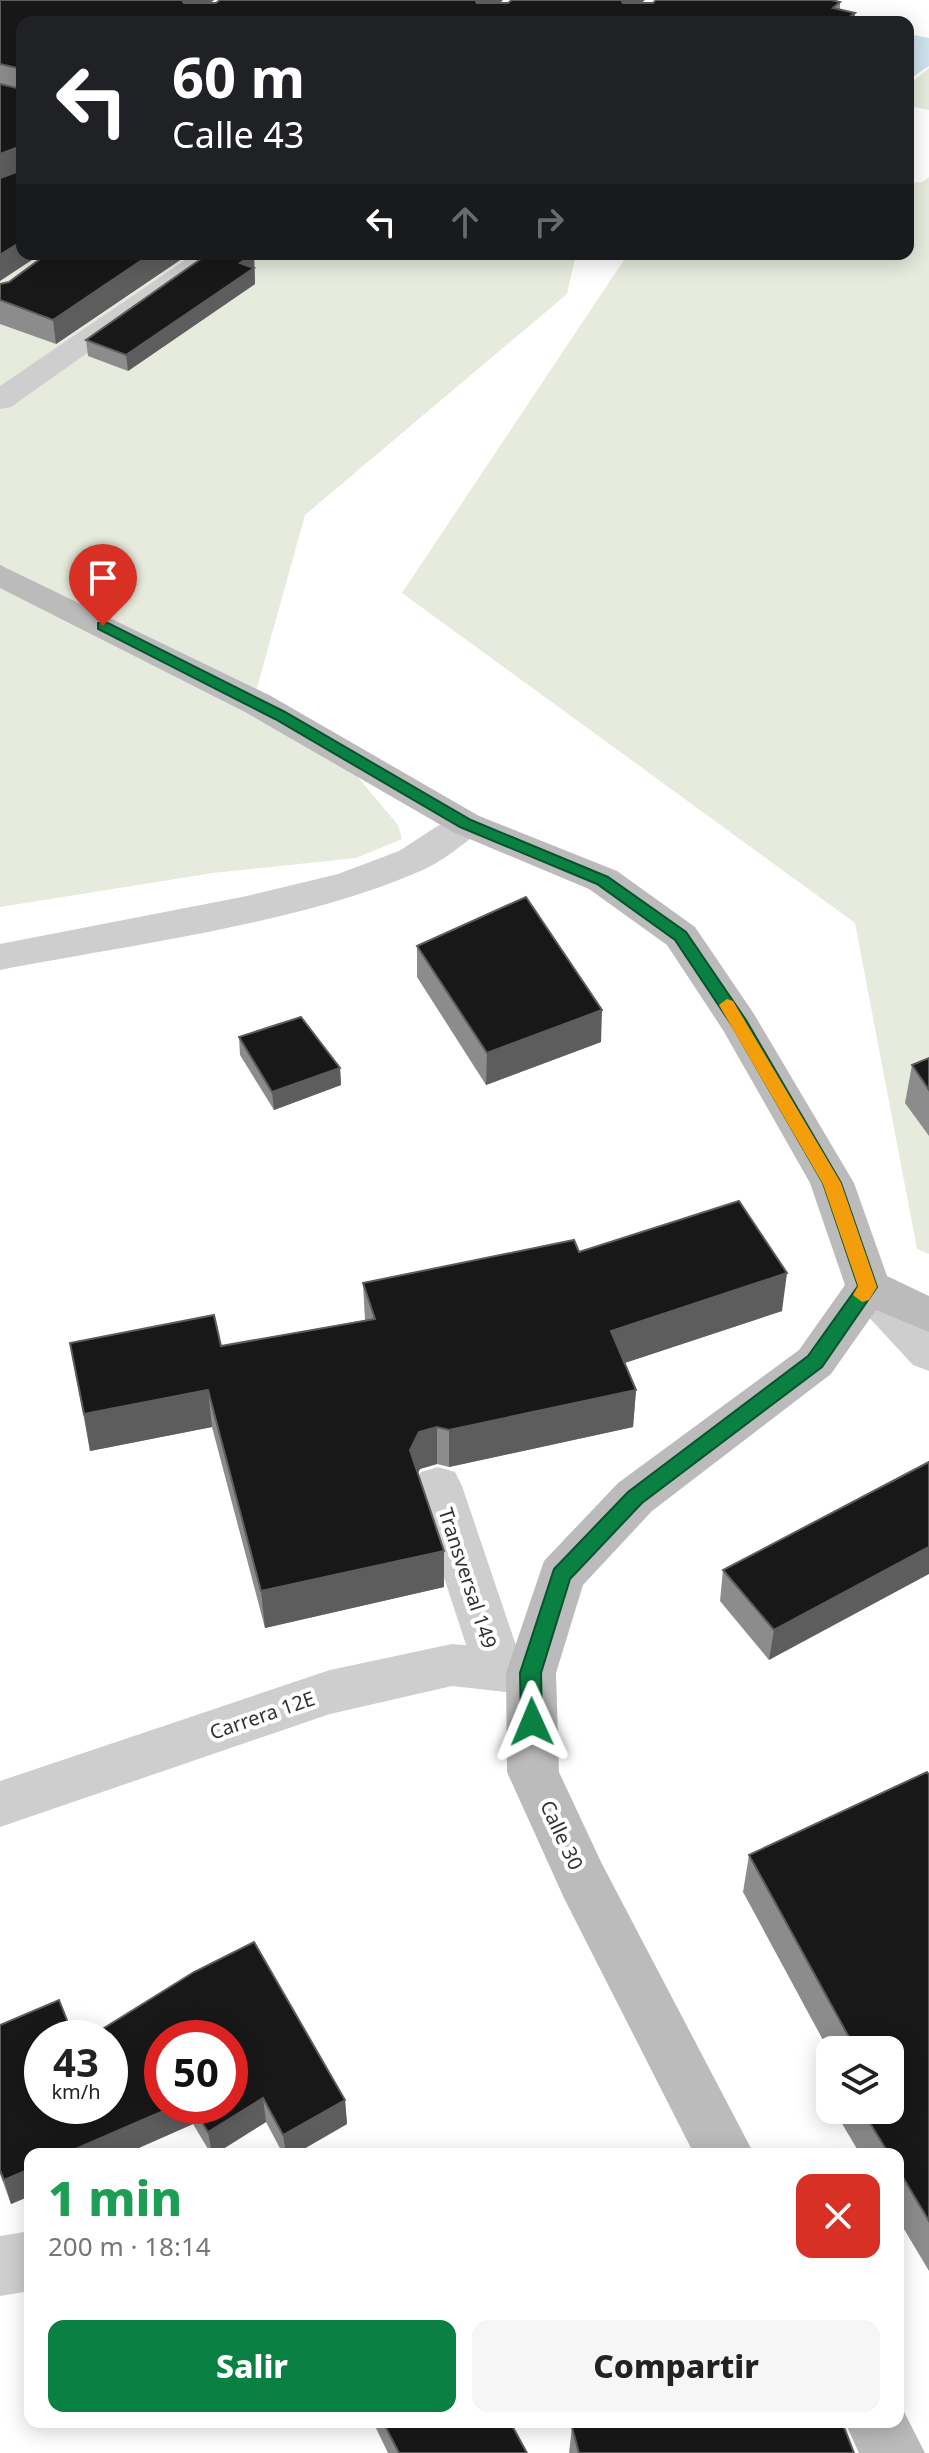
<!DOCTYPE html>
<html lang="es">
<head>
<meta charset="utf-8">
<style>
  body { margin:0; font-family:"Noto Sans",sans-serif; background:#f6f6f6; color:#222; height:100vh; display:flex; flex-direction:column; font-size:30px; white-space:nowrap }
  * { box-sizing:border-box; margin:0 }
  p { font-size:26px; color:#767676 }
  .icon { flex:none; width:44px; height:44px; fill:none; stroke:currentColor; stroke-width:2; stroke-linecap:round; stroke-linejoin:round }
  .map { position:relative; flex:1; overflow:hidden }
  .panel { position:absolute; left:24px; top:2148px; width:880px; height:280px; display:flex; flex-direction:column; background:#fff; border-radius:16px; box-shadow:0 4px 20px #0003 }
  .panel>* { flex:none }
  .top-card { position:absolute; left:16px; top:16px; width:898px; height:244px; border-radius:16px; box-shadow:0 4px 20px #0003; background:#202124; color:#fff; overflow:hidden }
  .fabs { position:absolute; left:816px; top:2036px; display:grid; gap:16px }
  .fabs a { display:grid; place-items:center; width:88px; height:88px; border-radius:16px; background:#fff; box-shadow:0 4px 20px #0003; font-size:40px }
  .speed { position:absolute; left:24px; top:2020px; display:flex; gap:16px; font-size:40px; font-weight:700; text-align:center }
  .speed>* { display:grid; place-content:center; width:104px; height:104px; border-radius:50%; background:#fff; box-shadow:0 4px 20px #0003; line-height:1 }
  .speed small { font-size:20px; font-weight:400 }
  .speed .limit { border:12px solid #d22; background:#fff; color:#111 }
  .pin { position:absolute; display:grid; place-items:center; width:68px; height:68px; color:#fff; margin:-82px -34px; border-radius:50% 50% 50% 0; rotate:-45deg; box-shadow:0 0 8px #0007 }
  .pin .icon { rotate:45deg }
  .me { position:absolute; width:88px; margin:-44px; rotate:359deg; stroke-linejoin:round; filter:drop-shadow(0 0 6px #0008) }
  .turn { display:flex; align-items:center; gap:28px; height:168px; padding:0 24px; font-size:36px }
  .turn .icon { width:104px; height:104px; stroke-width:2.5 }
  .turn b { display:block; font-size:56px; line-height:68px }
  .lanes { display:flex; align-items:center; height:76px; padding:0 24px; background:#0003; justify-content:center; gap:40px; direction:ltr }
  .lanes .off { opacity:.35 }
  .round { display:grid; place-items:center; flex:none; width:84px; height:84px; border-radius:16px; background:#f6f6f6 }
  .overview { display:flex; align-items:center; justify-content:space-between; height:136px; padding:0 24px }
  h1 { font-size:48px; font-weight:800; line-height:60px; color:#1e9e55 }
  .button { display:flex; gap:16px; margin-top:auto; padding:16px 24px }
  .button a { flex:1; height:92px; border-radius:16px; background:#0b8043; color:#fff; font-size:32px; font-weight:800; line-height:92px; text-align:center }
  .button a+a { background:#f6f6f6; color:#222 }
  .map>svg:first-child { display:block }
  .green { fill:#e6ebdd }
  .water { fill:#cde3ed }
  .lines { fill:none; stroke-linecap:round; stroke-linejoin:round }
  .pedestrian { fill:#cecece; fill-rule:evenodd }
  .minor { fill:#cecece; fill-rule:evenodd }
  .secondary { fill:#bbb; fill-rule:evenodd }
  .wall { fill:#8c8c8c; fill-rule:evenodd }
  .shaded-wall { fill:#5d5d5d }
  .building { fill:#181818; stroke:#5d5d5d; stroke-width:2 }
  .route { fill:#0b8043; stroke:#07532c; stroke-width:2 }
  .slow { fill:#f59e0b }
  .labels { text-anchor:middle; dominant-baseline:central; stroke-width:8; stroke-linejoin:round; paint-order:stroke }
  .street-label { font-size:20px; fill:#313131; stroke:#fff }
</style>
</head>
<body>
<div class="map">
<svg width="929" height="2453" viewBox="0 0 929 2453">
  <rect width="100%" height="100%" fill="#fff"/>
  <g class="green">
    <polygon points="929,68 929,110 908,106 908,85"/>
    <polygon points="0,82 22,254 576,254 567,294 305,515 255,695 320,732 398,825 402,839 356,858 213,873 0,907"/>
    <polygon points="929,177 929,1254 917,1249 855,923 402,593 628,254 908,254 908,183 922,182"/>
  </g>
  <polygon class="water" points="908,34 929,38 929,66 908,80"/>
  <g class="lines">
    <polygon class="pedestrian" points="438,1467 455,1472 462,1486 524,1669 517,1684 499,1690 481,1684 474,1669 414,1486 421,1472"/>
    <g class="minor">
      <polygon points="194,254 227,254 11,407 0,409 0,386"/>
      <path d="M466 812 479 816 485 824 479 832C462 845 443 861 423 870 300 924 133 944 0 970V944L247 896 338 874 399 851 453 816Z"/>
      <polygon points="868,1270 884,1275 929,1323 929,1371 913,1365 852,1299 846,1287 852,1275"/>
      <polygon points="452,1644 531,1651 549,1658 556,1673 549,1688 531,1695 452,1686 330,1714 0,1827 0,1781 330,1670"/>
      <polygon points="30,2231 30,2291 0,2296 0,2236"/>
    </g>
    <g class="secondary">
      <polygon points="0,565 271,696 479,816 617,871 695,927 754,1014 854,1183 887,1276 929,1296 929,1332 876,1310 831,1374 652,1511 583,1585 556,1673 559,1772 602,1864 754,2154 694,2154 564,1898 507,1772 506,1673 544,1561 618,1483 799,1350 845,1285 810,1183 723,1030 667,945 589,889 453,832 245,712 0,588"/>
      <polygon points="898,2400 925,2453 859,2453 845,2422 898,2422"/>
    </g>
  </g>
  <g class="wall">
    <polygon points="0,0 214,0 210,3 216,3 220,0 503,0 500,3 840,2 840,9 22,22 22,254 0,281"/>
    <polygon points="47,254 189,254 56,344 0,324 0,284 9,282"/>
    <polygon points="254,254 255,284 128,371 88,356 86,340"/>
    <polygon points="417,946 601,1042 486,1085 417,977"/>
    <polygon points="239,1037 340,1068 341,1085 274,1110 240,1055"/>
    <polygon points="929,1058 929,1136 905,1103 912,1065"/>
    <polygon points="579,1252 782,1311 625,1363 636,1390 633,1427 449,1467 437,1464 420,1469 418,1473 444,1551 444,1587 265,1628 212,1427 90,1451 70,1343 221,1346 365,1320 363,1283"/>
    <polygon points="929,1462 769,1660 720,1601 723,1570"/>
    <polygon points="929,1775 929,2271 898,2219 898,2154 860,2154 834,2110 890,2110 890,2050 830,2050 830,2053 743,1892 749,1855"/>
    <path d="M254 1942 345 2100 347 2124 295 2154H283L266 2122 215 2154H211L193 2124 125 2154H30V2196L11 2204 0 2174V2025L59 2000 74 2038H42V2106H110V2038H88L194 1972ZM162 2038H230V2106H162Z"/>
    <polygon points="373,2422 510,2422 527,2453 388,2453"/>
    <polygon points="572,2427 854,2453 569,2453"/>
  </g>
  <g class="shaded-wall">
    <polygon points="181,0 214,0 183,22"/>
    <polygon points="474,0 503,0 474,22"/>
    <polygon points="620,0 645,0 619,22"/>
    <polygon points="855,13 854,22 842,22"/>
    <polygon points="21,146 22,170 0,178 0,154"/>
    <polygon points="22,241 22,254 41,254 0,281 0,255"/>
    <polygon points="151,254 189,254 56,344 53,320"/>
    <polygon points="254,254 255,284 128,371 126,355 240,263"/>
    <polygon points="602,1010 601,1042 486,1085 487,1053"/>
    <polygon points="340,1068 341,1085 274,1110 272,1092"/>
    <polygon points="787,1273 782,1311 609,1368 611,1331"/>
    <polygon points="208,1390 212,1427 90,1451 84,1414"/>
    <polygon points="636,1390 633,1427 449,1467 449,1430"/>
    <polygon points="437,1427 437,1464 420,1469 411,1487 410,1450 419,1432"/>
    <polygon points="929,1547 929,1574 769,1660 774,1630"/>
    <polygon points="444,1551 444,1587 265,1628 261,1591"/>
    <polygon points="263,2098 266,2122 215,2154 212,2154 208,2132"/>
    <polygon points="345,2100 347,2124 295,2154 286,2154 283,2135"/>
    <polygon points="175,2106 189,2106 193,2124 125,2154 64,2154"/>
    <polygon points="30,2169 30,2196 11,2204 4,2180"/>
  </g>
  <g class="building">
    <polygon points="0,0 182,0 184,3 216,3 220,0 475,0 477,3 508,3 512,0 621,0 623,3 653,3 656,0 831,0 840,2 833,8 855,13 842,22 22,22 22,241 0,255 0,178 22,170 21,146 0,154 0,84 21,89 22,69 0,64"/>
    <polygon points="47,254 151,254 53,320 0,300 0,284 9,282"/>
    <polygon points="208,254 254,254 240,263 254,268 126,355 86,340"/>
    <polygon points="526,897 602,1010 487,1053 417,946"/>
    <polygon points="301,1017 340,1068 272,1092 239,1037"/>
    <polygon points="929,1058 929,1090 912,1065"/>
    <polygon points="739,1201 787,1273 611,1331 636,1390 449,1430 437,1427 419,1432 410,1450 444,1551 261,1591 208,1390 84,1414 70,1343 214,1315 221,1346 375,1319 363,1283 574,1240 579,1252"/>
    <polygon points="929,1462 929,1547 774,1630 723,1570"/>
    <polygon points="927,1772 929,1775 929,2221 898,2169 898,2154 889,2154 862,2110 890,2110 890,2050 856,2050 749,1855"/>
    <polygon points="254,1942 345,2100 283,2135 263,2098 208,2132 192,2106 230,2106 230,2038 162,2038 162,2106 175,2106 64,2154 30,2154 30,2169 4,2180 0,2170 0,2025 59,2000 74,2038 42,2038 42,2106 110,2106 110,2038 88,2038 194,1972"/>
    <polygon points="383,2422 510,2422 527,2453 399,2453"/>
    <polygon points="583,2422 842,2422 854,2453 579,2453 572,2427"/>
  </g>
  <polygon class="route" points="98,623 108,623 285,712 471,820 608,877 686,932 746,1020 841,1183 877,1287 822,1367 642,1503 570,1579 541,1673 542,1722 539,1729 524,1729 521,1722 520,1673 554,1569 628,1492 808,1356 858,1286 823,1183 733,1027 675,940 597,884 460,827 275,719 98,629"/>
  <polygon class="slow" points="727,999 733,1001 841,1183 877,1287 869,1300 862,1302 853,1295 858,1286 823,1184 719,1005"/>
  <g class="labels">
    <g class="street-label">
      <text transform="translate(468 1578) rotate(72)">Transversal 149</text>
      <text transform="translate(262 1715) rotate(-19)">Carrera 12E</text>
      <text transform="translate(562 1835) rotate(65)">Calle 30</text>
    </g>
  </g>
</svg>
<div class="fabs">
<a><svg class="icon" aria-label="layers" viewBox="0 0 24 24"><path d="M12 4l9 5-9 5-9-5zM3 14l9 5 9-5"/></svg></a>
</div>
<div class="speed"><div>43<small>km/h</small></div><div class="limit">50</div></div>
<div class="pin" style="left:103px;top:626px;background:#d93025"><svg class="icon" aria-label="arrive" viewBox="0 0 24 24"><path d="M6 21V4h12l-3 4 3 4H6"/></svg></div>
<svg class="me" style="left:532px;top:1722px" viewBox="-20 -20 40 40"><path d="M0-17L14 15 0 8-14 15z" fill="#0b8043" stroke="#fff" stroke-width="4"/></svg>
<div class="top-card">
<div class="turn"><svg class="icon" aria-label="left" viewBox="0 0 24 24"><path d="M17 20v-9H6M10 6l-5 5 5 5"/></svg><div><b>60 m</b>Calle 43</div></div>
<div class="lanes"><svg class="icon" aria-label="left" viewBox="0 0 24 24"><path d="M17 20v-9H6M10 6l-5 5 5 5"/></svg><svg class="icon off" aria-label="ahead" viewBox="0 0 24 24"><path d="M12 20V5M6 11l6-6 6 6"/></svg><svg class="icon off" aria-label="right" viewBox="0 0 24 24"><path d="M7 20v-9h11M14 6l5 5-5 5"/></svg></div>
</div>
<section class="panel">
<div class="overview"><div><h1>1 min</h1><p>200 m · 18:14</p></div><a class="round" style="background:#d93025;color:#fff"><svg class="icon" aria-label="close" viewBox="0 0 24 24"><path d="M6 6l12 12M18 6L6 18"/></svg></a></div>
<div class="button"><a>Salir</a><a>Compartir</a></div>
</section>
</div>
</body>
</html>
